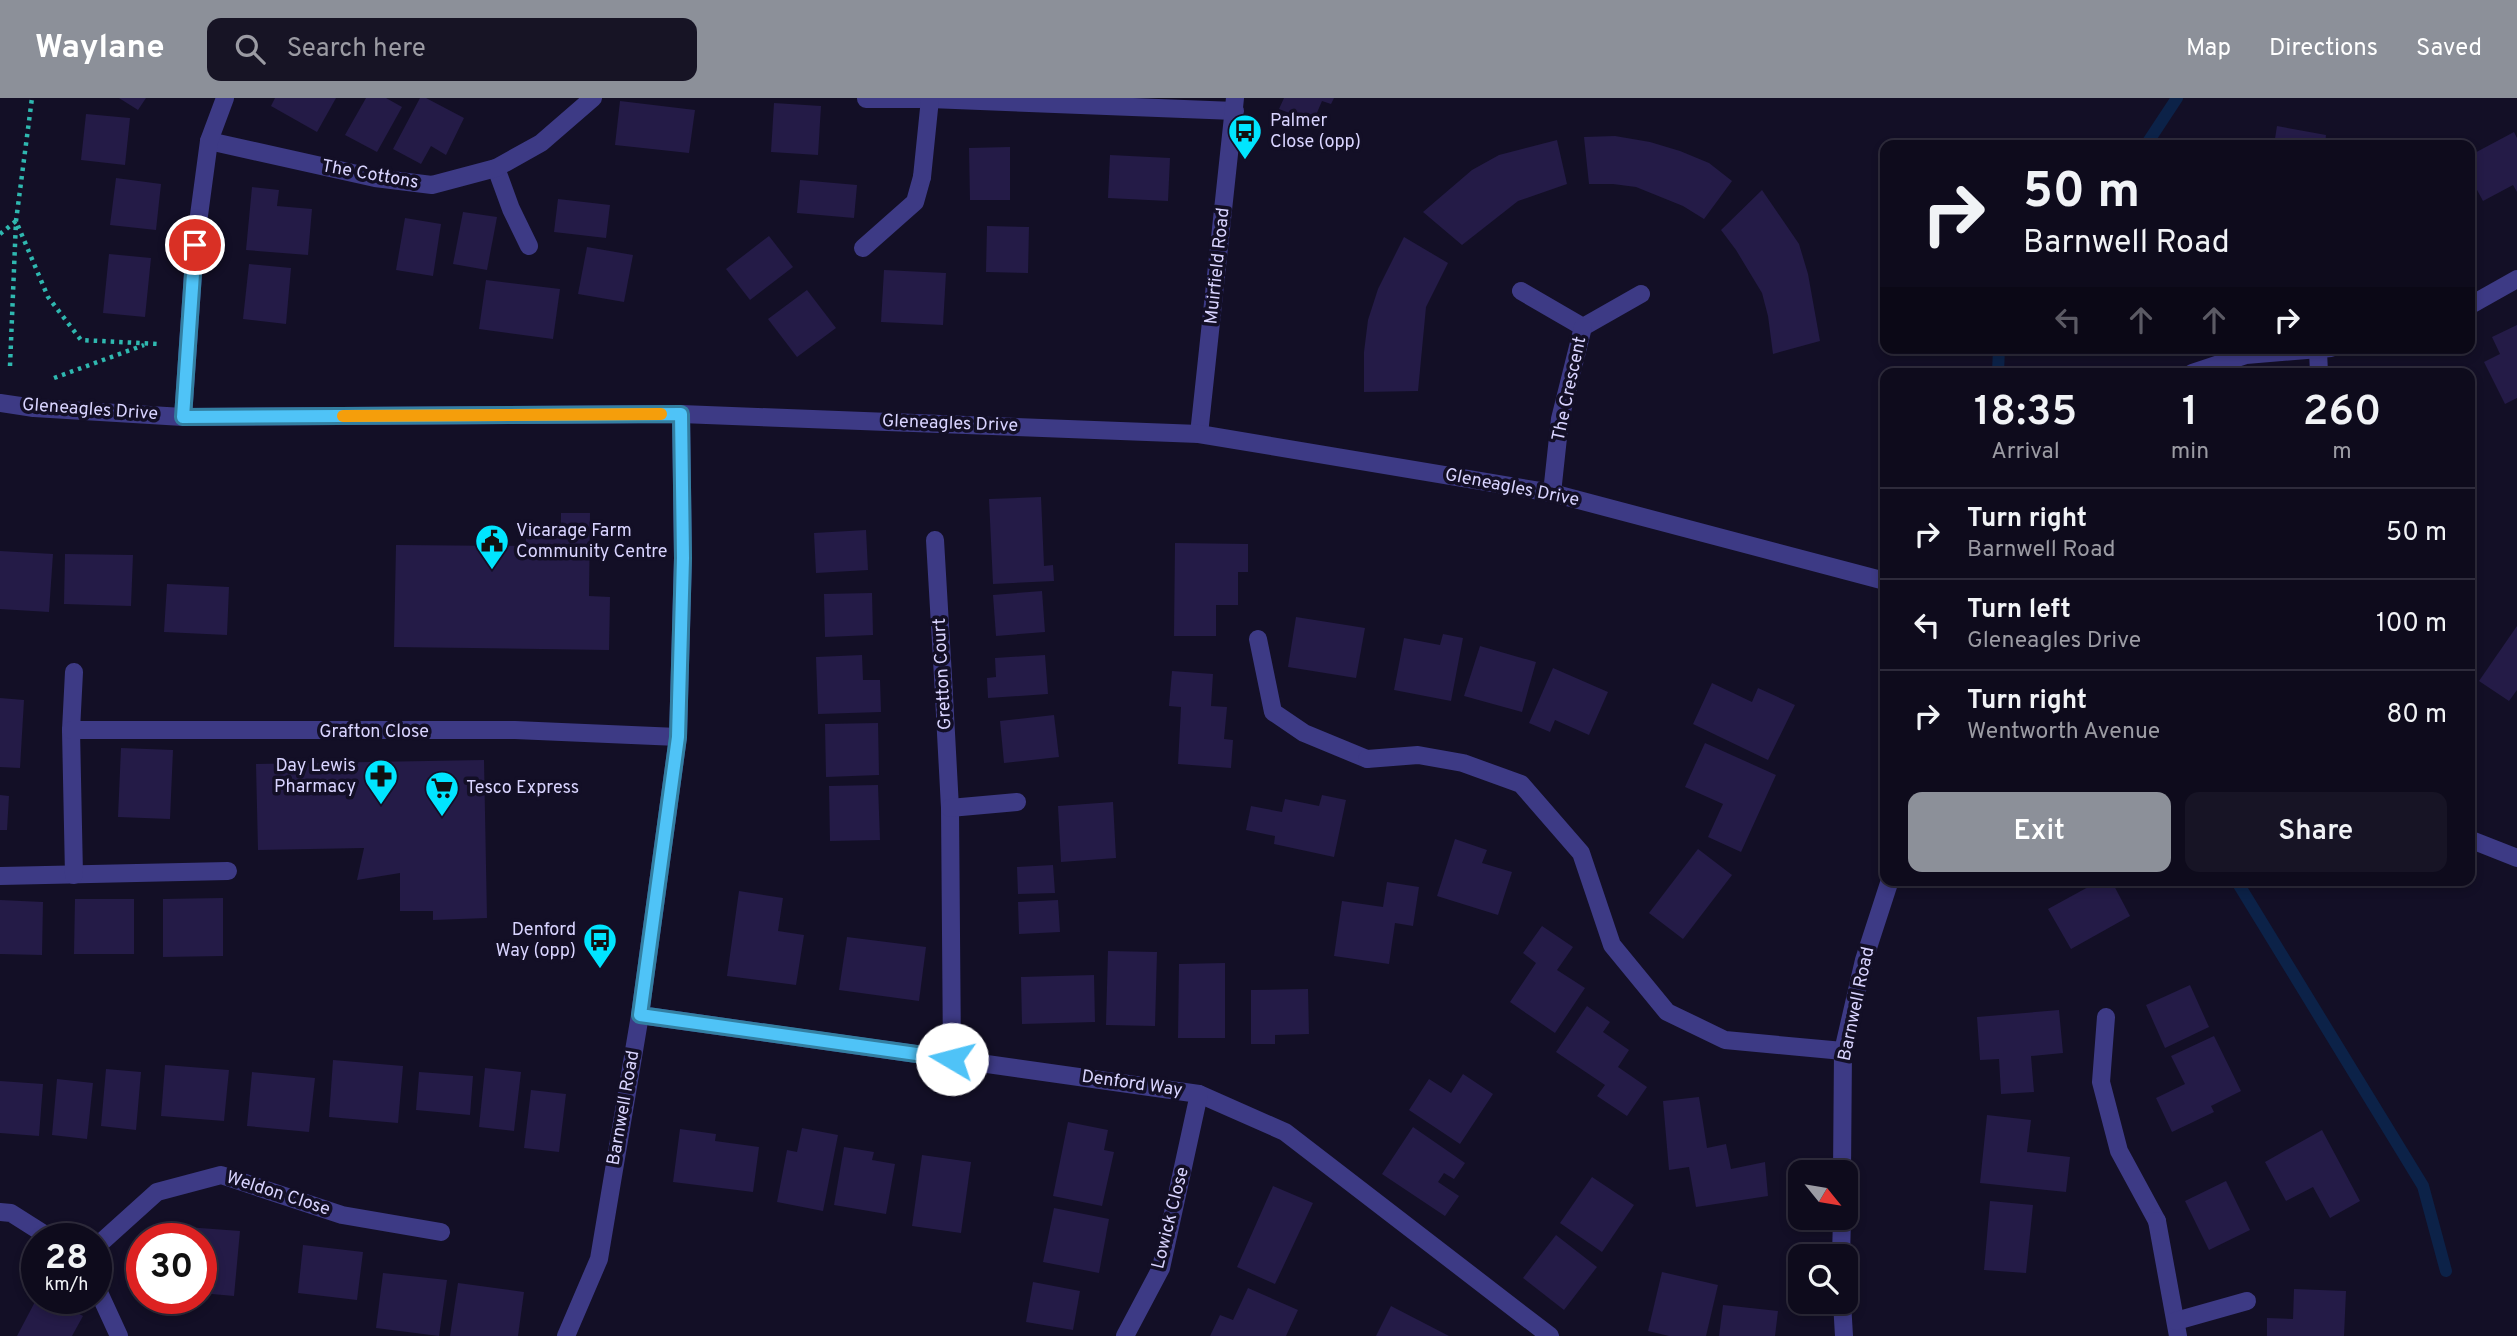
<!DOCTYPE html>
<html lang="en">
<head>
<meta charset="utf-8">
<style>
  body { margin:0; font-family:Overpass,sans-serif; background:#171425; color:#f1f3f6; height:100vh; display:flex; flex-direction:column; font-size:26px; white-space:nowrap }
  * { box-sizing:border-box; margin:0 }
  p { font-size:23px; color:#9b9ba3 }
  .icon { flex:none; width:38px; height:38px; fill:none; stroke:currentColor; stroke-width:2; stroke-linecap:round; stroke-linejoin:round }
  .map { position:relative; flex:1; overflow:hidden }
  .panel { position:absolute; left:1880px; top:270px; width:595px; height:518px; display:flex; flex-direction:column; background:#0e0b1c; border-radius:14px; box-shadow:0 4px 10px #0003,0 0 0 2px #2e2b3b }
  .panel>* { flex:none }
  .top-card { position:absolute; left:1880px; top:42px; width:595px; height:214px; border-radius:14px; box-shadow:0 4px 10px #0003,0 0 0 2px #2e2b3b; background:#0e0b1c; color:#f1f3f6; overflow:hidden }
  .needle { width:46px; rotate:120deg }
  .controls { position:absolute; left:1788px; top:1062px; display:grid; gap:14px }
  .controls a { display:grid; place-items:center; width:70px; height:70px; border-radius:14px; background:#0e0b1c; box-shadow:0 4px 10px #0003,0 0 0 2px #2e2b3b; font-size:35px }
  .speed { position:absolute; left:21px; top:1125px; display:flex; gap:14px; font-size:35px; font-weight:700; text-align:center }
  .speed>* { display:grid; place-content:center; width:91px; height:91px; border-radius:50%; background:#0e0b1c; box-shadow:0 4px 10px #0003,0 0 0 2px #2e2b3b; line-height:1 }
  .speed small { font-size:18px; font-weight:400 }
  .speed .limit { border:10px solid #d22; background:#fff; color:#111 }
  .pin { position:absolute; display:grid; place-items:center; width:60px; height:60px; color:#fff; margin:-30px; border:4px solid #fff; border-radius:50%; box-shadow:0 2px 7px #0007 }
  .me { position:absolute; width:77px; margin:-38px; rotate:278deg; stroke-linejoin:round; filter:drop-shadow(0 0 5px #0008) }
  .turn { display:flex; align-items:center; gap:24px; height:147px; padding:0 28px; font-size:32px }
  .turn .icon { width:91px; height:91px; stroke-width:2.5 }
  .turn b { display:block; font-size:49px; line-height:60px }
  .lanes { display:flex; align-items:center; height:66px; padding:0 28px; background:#0003; justify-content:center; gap:35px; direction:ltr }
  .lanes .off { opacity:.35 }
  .eta { display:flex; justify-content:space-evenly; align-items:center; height:119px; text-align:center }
  .eta b { font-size:42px; font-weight:600; line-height:49px }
  .primary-button { display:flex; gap:14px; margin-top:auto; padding:14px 28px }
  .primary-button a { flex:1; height:80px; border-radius:14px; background:#8c9099; color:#fff; font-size:28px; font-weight:600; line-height:80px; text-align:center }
  .primary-button a+a { background:#171425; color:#f1f3f6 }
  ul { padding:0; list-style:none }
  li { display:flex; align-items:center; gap:21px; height:91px; padding:0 28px; border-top:2px solid #2e2b3b }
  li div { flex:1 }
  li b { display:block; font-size:26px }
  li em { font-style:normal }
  header { display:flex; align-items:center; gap:42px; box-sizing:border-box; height:98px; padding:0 35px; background:#8c9099; color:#fff }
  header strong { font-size:33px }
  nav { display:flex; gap:38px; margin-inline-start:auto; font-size:24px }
  .search { width:490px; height:63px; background:#171425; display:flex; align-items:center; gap:18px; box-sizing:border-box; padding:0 24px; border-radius:14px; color:#9b9ba3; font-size:26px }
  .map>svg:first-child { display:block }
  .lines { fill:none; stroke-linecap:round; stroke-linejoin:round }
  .stream { stroke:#0c2248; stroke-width:12 }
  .building { fill:#241b47 }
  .path { stroke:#2fb8b0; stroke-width:4.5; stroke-dasharray:3.5 5; stroke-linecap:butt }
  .service { stroke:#3d3a85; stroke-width:18 }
  .minor { stroke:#3d3a85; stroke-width:18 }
  .tertiary { stroke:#3d3a85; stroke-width:18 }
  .tertiary-bridge { stroke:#3d3a85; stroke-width:18 }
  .route-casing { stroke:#337fa1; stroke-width:18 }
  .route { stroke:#4fc3f7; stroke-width:12 }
  .slow { stroke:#f59e0b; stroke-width:12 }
  .labels { text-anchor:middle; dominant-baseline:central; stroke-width:7; stroke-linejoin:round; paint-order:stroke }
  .poi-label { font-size:18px; fill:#d9d4ff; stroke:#130f26; text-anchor:start }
  .street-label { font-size:18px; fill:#d9d4ff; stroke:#130f26 }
</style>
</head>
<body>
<header>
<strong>Waylane</strong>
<div class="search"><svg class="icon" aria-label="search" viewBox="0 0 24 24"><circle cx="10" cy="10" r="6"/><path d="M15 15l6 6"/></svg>Search here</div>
<nav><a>Map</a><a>Directions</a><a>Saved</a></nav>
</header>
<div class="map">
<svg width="2517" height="1238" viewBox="0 0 2517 1238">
  <rect width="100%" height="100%" fill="#130f26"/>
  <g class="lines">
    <g class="stream">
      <polyline points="2146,47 2177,0"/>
      <polyline points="1998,275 1999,250"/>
      <polyline points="2236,782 2423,1088 2446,1173"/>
    </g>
  </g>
  <g class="building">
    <polygon points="119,0 146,0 138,12"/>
    <polygon points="275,0 336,0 317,34 271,8"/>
    <polygon points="366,0 386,0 402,9 377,54 345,37"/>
    <polygon points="420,0 426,0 464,20 446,57 431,48 421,66 393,51"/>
    <polygon points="1284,0 1334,0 1331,6 1322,3 1313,24 1279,11"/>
    <polygon points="620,3 695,12 689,55 615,47"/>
    <polygon points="774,5 821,8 818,57 771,54"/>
    <polygon points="86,16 130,20 125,67 81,62"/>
    <polygon points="2277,28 2326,37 2325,47 2274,47"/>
    <polygon points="2514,34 2517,40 2517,94 2513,87 2483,103 2469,77 2469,58"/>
    <polygon points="1615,38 1650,44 1680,53 1709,65 1732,83 1704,121 1683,108 1636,89 1613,86 1589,86 1584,39"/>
    <polygon points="1557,42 1567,86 1518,103 1462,147 1423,114 1472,72 1499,57"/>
    <polygon points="1010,49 1010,102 970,102 969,50"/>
    <polygon points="1110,57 1170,60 1168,103 1108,100"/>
    <polygon points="116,80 161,86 156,132 110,127"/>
    <polygon points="800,82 857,87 854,120 797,115"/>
    <polygon points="252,89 279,92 277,108 312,111 308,157 246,152"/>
    <polygon points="1762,92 1799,146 1808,176 1820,243 1773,256 1768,218 1762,195 1736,152 1721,132"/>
    <polygon points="558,101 610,107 606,140 554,134"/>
    <polygon points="463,114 497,119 487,172 453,166"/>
    <polygon points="405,120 441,126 433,178 396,172"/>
    <polygon points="987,128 1029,129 1028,175 986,174"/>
    <polygon points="769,138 793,169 750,202 726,171"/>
    <polygon points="1404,139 1448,165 1426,209 1418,293 1364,294 1364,254 1368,222 1378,191"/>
    <polygon points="587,149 633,157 624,204 578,196"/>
    <polygon points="109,156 151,160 145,219 103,215"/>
    <polygon points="249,166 291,170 286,226 243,221"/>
    <polygon points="884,172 946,175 943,227 881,224"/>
    <polygon points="486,182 560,191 553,241 479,231"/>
    <polygon points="807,192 836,230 797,259 768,221"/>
    <polygon points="2517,227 2517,300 2505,306 2484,264 2500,256 2492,239"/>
    <polygon points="1041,399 1044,468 1053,467 1054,483 993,486 989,401"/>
    <polygon points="561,415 590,415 589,498 610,499 609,552 394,549 396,447 526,448 526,426 561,426"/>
    <polygon points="866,432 868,472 816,475 814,435"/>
    <polygon points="1175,445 1248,446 1248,474 1238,474 1238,507 1216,507 1216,538 1174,538"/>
    <polygon points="0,453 53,456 49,514 0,511"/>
    <polygon points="65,456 133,457 131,508 64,506"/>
    <polygon points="167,486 229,489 227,537 164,534"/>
    <polygon points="1042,493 1045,534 996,538 993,497"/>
    <polygon points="872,495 873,537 825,539 824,496"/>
    <polygon points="1296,519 1365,530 1356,580 1288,569"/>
    <polygon points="2517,528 2517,592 2509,603 2479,583"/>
    <polygon points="1443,536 1463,540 1451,603 1394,592 1404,540 1440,547"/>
    <polygon points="1480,548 1536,564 1522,614 1464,598"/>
    <polygon points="862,557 863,582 880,582 881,614 818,616 816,559"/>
    <polygon points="1045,557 1048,596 988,600 987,580 996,579 995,560"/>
    <polygon points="1553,570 1608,594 1589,637 1555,622 1550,634 1529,625"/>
    <polygon points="1172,573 1213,576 1211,608 1227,609 1224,641 1233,642 1231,670 1178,666 1181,609 1169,608"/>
    <polygon points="1712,585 1752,604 1758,590 1795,607 1768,662 1693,626"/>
    <polygon points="0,600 24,602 20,670 0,669"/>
    <polygon points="1054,617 1059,659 1004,665 1000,623"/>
    <polygon points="878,625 879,677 826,679 825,626"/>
    <polygon points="1705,645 1776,677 1741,754 1708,739 1723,706 1685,689"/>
    <polygon points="121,650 173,652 170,721 118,719"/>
    <polygon points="484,662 487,820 433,822 433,813 400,813 400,775 357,782 364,750 258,752 256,666"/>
    <polygon points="878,687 880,742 830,743 829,688"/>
    <polygon points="0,697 9,698 7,732 0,732"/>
    <polygon points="1322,697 1346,702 1334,759 1274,746 1275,738 1246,732 1251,708 1282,714 1285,701 1319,708"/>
    <polygon points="1113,704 1116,760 1061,764 1058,708"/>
    <polygon points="1455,741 1487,752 1482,765 1512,774 1498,817 1437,798"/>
    <polygon points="1698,751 1732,777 1683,841 1649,815"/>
    <polygon points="1053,767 1055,795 1018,796 1017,769"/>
    <polygon points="2101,782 2111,782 2130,818 2071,851 2048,811"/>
    <polygon points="1387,784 1419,789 1413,828 1395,825 1389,866 1334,858 1342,803 1383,809"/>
    <polygon points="739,793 783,800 778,833 804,837 796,887 727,878"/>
    <polygon points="223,800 223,858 163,859 163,801"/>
    <polygon points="75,801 134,801 134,856 74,856"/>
    <polygon points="0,802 43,804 42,857 0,856"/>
    <polygon points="1058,802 1060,834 1019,836 1018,804"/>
    <polygon points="1542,828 1573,849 1557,872 1585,890 1555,935 1510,904 1536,865 1523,855"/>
    <polygon points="847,839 926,849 919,903 839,892"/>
    <polygon points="1108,853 1157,854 1155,928 1106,927"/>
    <polygon points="1225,865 1225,940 1178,940 1179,866"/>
    <polygon points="1094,877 1095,924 1022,926 1021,879"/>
    <polygon points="2190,887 2209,929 2165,950 2146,907"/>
    <polygon points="1308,891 1309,936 1275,937 1275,946 1251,946 1251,892"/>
    <polygon points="1587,908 1610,924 1603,934 1629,952 1618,969 1647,989 1627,1018 1597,998 1605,987 1556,954"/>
    <polygon points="2059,912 2063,955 2031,958 2034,994 2001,996 1999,961 1980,962 1977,919"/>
    <polygon points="2214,938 2241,993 2211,1008 2214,1014 2172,1034 2156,1000 2185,986 2171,958"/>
    <polygon points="333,962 403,968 398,1025 329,1019"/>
    <polygon points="165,967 229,972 224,1023 161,1018"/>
    <polygon points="485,970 521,974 514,1033 479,1029"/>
    <polygon points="106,971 141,974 136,1032 101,1028"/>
    <polygon points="252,974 315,980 309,1034 247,1028"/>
    <polygon points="419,974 473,978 470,1017 416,1012"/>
    <polygon points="1463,976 1493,996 1460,1046 1409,1012 1429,981 1451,995"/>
    <polygon points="57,981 93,985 87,1041 52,1037"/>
    <polygon points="0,983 43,986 39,1038 0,1035"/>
    <polygon points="531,992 566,996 559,1054 524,1050"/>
    <polygon points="1699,999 1707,1050 1726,1046 1731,1071 1765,1064 1768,1098 1696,1109 1689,1069 1669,1072 1663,1003"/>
    <polygon points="1987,1017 2031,1022 2027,1054 2070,1059 2066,1094 1980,1085"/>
    <polygon points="1068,1024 1108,1032 1104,1052 1114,1054 1102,1108 1053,1098"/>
    <polygon points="1413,1029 1465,1065 1454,1081 1444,1075 1438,1084 1459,1098 1445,1118 1382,1076"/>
    <polygon points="802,1030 838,1037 823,1113 777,1104 787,1052 797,1054"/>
    <polygon points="680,1031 716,1036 715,1043 759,1049 753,1094 673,1084"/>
    <polygon points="2322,1032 2360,1103 2330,1120 2313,1089 2286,1103 2265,1064"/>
    <polygon points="844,1049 874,1054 872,1062 895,1066 886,1116 834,1107"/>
    <polygon points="922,1057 971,1064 961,1135 912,1128"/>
    <polygon points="1592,1079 1634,1107 1602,1154 1560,1125"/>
    <polygon points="2226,1083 2250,1132 2209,1152 2185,1103"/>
    <polygon points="1273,1088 1313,1105 1275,1186 1237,1169"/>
    <polygon points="1990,1103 2033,1107 2026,1175 1984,1172"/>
    <polygon points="1054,1110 1109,1121 1099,1175 1043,1164"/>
    <polygon points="186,1129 240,1133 234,1198 201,1195 201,1141 184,1141"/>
    <polygon points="1556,1137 1597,1169 1564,1212 1523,1180"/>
    <polygon points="303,1147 363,1154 357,1202 298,1195"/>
    <polygon points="1662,1174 1718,1187 1706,1238 1669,1238 1648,1233"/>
    <polygon points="383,1175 447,1182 439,1238 376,1230"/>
    <polygon points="1033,1184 1080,1193 1073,1232 1026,1224"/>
    <polygon points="458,1185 524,1194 518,1238 450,1238"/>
    <polygon points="1248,1190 1298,1212 1286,1238 1210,1238 1220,1217 1233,1222"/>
    <polygon points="2294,1191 2346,1193 2344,1238 2267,1238 2267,1220 2293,1221"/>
    <polygon points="37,1200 51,1200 83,1218 72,1238 17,1238"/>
    <polygon points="1723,1207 1778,1213 1775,1238 1719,1238"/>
    <polygon points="1391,1208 1449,1238 1376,1238"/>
  </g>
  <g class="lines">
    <g class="path">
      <polyline points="0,136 16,123 48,199 81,242 159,246"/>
      <polyline points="10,268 16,123 32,0"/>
      <polyline points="54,280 144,247"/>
    </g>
    <g class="service">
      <polyline points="496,70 511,111 529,148"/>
      <polyline points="863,150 915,104 922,79"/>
      <polyline points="935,442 943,579"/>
      <polyline points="1258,541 1273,614 1304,635 1367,661"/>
      <polyline points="0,778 228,773"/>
      <polyline points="2106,919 2101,984 2119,1053 2157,1123"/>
    </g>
    <g class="minor">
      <polyline points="866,1 930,1 1235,13"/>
      <polyline points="209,43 375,80 432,87 496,70 541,45 593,0"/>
      <polyline points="922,79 930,1"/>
      <polyline points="1521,193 1583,229 1641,196"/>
      <polyline points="2469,208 2517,181"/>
      <polyline points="2318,253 2319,275"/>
      <polyline points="2192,275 2246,257 2331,250"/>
      <polyline points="183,319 195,147 209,43 225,0"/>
      <polyline points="1199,336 1235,0"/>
      <polyline points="1552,395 1560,321 1583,229"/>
      <polyline points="74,574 71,632 74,777"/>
      <polyline points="943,579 950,710 952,961"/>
      <polyline points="71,632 515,632 678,639"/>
      <polyline points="1367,661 1418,657 1463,665 1521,686 1581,755 1612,847 1667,914 1725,942 1843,953"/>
      <polyline points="950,710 1017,704"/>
      <polyline points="640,917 1199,996 1285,1034 1550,1238"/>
      <polyline points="1842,1074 1843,953 1864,862 1890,782"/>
      <polyline points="0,1114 11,1115 52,1141"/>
      <polyline points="2157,1123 2178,1238"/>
      <polyline points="96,1149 157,1094 221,1077 342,1117 441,1134"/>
      <polyline points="1841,1158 1842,1120"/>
      <polyline points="96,1188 119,1238"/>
      <polyline points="1842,1204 1844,1238"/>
      <polyline points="2176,1223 2247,1203"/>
      <polyline points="566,1238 599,1161 640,917 678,639 683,460 681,316"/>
      <polyline points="1125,1238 1161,1170 1199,996"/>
    </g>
    <g class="tertiary">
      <polyline points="34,310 183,319 681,316 1199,336 1552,395 1885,483"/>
      <polyline points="2469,741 2517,760"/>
    </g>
    <polyline class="tertiary-bridge" points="0,305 34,310"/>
  </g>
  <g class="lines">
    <g class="route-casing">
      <polyline id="route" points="195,147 183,319 681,316 683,460 678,639 640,917 952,961"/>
    </g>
    <use href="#route" class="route"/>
    <polyline class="slow" points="343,318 661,316"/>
  </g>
  <defs>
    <g id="bus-pin" transform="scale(1.75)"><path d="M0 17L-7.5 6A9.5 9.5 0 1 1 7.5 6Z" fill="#00e5ff" stroke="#130f26"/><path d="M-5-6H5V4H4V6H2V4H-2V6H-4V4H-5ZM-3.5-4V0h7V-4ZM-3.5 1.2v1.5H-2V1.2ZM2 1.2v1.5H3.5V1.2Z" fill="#111"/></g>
    <g id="civic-pin" transform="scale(1.75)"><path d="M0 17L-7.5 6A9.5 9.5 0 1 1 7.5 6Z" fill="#00e5ff" stroke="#130f26"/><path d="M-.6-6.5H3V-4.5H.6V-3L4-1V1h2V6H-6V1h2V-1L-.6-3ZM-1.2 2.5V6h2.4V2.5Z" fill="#111"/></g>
    <g id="pharmacy-pin" transform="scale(1.75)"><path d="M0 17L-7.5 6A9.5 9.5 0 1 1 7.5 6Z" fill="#00e5ff" stroke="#130f26"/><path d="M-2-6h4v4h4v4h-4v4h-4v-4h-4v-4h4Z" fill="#111"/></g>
    <g id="supermarket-pin" transform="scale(1.75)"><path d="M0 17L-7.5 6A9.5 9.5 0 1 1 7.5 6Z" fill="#00e5ff" stroke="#130f26"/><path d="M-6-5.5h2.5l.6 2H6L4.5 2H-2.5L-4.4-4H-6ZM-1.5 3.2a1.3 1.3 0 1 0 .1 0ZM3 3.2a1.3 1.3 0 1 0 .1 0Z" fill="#111"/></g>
  </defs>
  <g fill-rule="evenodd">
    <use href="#bus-pin" x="1245" y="33"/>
    <use href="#civic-pin" x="492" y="443"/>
    <use href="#pharmacy-pin" x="381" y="678"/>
    <use href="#supermarket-pin" x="442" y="690"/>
    <use href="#bus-pin" x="600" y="842"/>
  </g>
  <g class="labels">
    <g class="poi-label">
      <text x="1270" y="23">Palmer<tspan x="1270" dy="21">Close (opp)</tspan></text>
      <text x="516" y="433">Vicarage Farm<tspan x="516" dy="21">Community Centre</tspan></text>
      <text x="356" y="668" text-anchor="end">Day Lewis<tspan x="356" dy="21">Pharmacy</tspan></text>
      <text x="466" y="690">Tesco Express</text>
      <text x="576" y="832" text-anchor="end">Denford<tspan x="576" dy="21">Way (opp)</tspan></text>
    </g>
    <g class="street-label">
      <text transform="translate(370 77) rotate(10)">The Cottons</text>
      <text transform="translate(1218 168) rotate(-84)">Muirfield Road</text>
      <text transform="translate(1570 291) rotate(-78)">The Crescent</text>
      <text transform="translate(90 312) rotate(4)">Gleneagles Drive</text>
      <text transform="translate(950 326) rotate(2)">Gleneagles Drive</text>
      <text transform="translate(1512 390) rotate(11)">Gleneagles Drive</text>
      <text transform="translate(943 576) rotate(-93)">Gretton Court</text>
      <text x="374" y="634">Grafton Close</text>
      <text transform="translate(1857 906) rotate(-78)">Barnwell Road</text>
      <text transform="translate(1132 986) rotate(8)">Denford Way</text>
      <text transform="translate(624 1010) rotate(-80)">Barnwell Road</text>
      <text transform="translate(278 1096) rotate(18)">Weldon Close</text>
      <text transform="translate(1171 1120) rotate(-76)">Lowick Close</text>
    </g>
  </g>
</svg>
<div class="controls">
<a><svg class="needle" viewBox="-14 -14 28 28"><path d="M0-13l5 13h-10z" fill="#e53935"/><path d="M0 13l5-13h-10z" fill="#9b9ba3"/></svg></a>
<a><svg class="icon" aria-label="search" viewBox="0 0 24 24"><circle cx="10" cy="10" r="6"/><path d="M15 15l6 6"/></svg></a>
</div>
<div class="speed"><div>28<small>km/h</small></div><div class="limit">30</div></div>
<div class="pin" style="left:195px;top:147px;background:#d93025"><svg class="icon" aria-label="arrive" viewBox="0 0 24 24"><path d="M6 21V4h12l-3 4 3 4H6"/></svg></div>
<svg class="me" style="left:952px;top:961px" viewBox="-20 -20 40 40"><circle r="19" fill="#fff"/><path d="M0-13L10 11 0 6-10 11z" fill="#4fc3f7"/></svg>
<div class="top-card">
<div class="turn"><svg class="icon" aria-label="right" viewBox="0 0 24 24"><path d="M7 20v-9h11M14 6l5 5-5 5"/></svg><div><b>50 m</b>Barnwell Road</div></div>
<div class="lanes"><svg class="icon off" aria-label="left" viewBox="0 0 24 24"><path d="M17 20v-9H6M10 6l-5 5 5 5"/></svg><svg class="icon off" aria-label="ahead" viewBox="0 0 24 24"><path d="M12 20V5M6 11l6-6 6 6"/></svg><svg class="icon off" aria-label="ahead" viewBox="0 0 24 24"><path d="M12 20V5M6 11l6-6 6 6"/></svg><svg class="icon" aria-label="right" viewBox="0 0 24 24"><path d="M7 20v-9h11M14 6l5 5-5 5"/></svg></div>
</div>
<section class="panel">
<div class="eta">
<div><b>18:35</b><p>Arrival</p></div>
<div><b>1</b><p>min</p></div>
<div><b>260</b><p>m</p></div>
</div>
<ul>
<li><svg class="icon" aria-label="right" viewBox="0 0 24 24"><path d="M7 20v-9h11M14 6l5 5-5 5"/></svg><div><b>Turn right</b><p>Barnwell Road</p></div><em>50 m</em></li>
<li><svg class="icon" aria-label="left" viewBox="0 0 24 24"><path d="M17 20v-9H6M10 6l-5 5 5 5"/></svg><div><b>Turn left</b><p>Gleneagles Drive</p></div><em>100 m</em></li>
<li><svg class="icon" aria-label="right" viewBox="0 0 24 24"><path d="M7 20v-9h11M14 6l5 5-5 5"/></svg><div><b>Turn right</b><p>Wentworth Avenue</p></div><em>80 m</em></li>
</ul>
<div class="primary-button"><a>Exit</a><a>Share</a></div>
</section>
</div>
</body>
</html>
